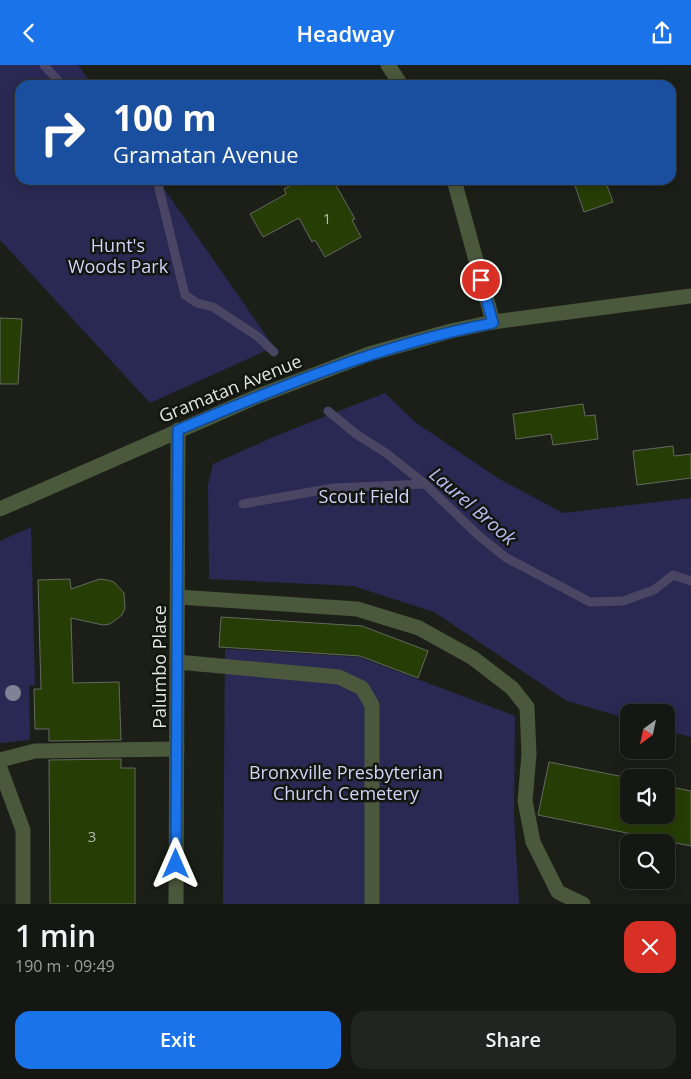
<!DOCTYPE html>
<html lang="en">
<head>
<meta charset="utf-8">
<style>
  body { margin:0; font-family:"Open Sans",sans-serif; background:#212420; color:#f1f3f6; height:100vh; display:flex; flex-direction:column; font-size:19px; white-space:nowrap }
  * { box-sizing:border-box; margin:0 }
  p { font-size:16px; color:#9d9f9f }
  .icon { flex:none; width:28px; height:28px; fill:none; stroke:currentColor; stroke-width:2; stroke-linecap:round; stroke-linejoin:round }
  .map { position:relative; height:839px; overflow:hidden }
  .drawer { display:flex; flex-direction:column; background:#141712; flex:1 }
  .drawer>* { flex:none }
  .top-card { position:absolute; left:15px; top:15px; width:661px; height:105px; border-radius:15px; box-shadow:0 2px 12px #0003,0 0 0 1px #333632; background:#1a4fa0; color:#fff; overflow:hidden }
  .needle { width:32px; rotate:213deg }
  .fabs { position:absolute; left:620px; top:639px; display:grid; gap:10px }
  .fabs a { display:grid; place-items:center; width:55px; height:55px; border-radius:10px; background:#141712; box-shadow:0 2px 12px #0003,0 0 0 1px #333632; font-size:25px }
  .pin { position:absolute; display:grid; place-items:center; width:42px; height:42px; color:#fff; margin:-21px; border:2px solid #fff; border-radius:50%; box-shadow:0 1px 5px #0007 }
  .me { position:absolute; width:55px; margin:-28px; rotate:0deg; stroke-linejoin:round; filter:drop-shadow(0 0 4px #0008) }
  .turn { display:flex; align-items:center; gap:18px; height:105px; padding:0 15px; font-size:22px }
  .turn .icon { width:65px; height:65px; stroke-width:2.5 }
  .turn b { display:block; font-size:35px; line-height:42px }
  .round { display:grid; place-items:center; flex:none; width:52px; height:52px; border-radius:15px; background:#212420 }
  .summary { display:flex; align-items:center; justify-content:space-between; height:85px; padding:0 15px }
  h1 { font-size:30px; font-weight:600; line-height:38px }
  .button { display:flex; gap:10px; margin-top:auto; padding:10px 15px }
  .button a { flex:1; height:58px; border-radius:15px; background:#1a73e8; color:#fff; font-size:20px; font-weight:600; line-height:58px; text-align:center }
  .button a+a { background:#212420; color:#f1f3f6 }
  header { display:flex; justify-content:space-between; align-items:center; height:65px; padding:0 15px; background:#1a73e8; color:#fff; font-size:22px; font-weight:600 }
  .map>svg:first-child { display:block }
  .green { fill:#2a2954 }
  .lines { fill:none; stroke-linecap:round; stroke-linejoin:round }
  .stream { stroke:#4a4562; stroke-width:9 }
  .building { fill:#263d06; stroke:#656961 }
  .minor { stroke:#4a583c; stroke-width:15 }
  .tree { fill:#808395 }
  .route-casing { stroke:#114b97; stroke-width:12 }
  .route { stroke:#1a73e8; stroke-width:9 }
  .labels { text-anchor:middle; dominant-baseline:central; stroke-width:5; stroke-linejoin:round; paint-order:stroke }
  .number-label { font-size:15px; fill:#b3bbaa }
  .park-label { font-size:18px; fill:#d2d4fb; stroke:#12160f }
  .street-label { font-size:18px; fill:#e2e5e0; stroke:#12160f }
  .water-label { font-size:19px; font-style:italic; fill:#bbbef7; stroke:#12160f }
</style>
</head>
<body>
<header><svg class="icon" aria-label="back" viewBox="0 0 24 24"><path d="M15 5l-7 7 7 7"/></svg>Headway<svg class="icon" aria-label="share" viewBox="0 0 24 24"><path d="M12 15V3M7 8l5-5 5 5M5 13v7h14v-7"/></svg></header>
<div class="map">
<svg width="691" height="839" viewBox="0 0 691 839">
  <rect width="100%" height="100%" fill="#1b1f18"/>
  <g class="green">
    <polygon points="0,0 78,0 92,20 20,20 20,115 158,115 274,282 150,338 0,175"/>
    <polygon points="385,328 415,357 496,412 563,448 691,433 691,672 666,665 666,648 629,648 629,654 567,636 434,547 353,521 209,514 208,420 213,399 278,370"/>
    <polygon points="31,462 35,620 29,620 30,675 0,678 0,476"/>
    <polygon points="225,584 359,592 515,651 514,750 519,839 223,839"/>
  </g>
  <g class="lines">
    <g class="stream">
      <polyline points="44,0 62,20"/>
      <polyline points="157,115 185,230 197,238 213,242 257,271 274,287"/>
      <polyline points="328,346 356,369 386,388 425,419 478,470 505,492 590,537 623,536 654,525 673,510 691,516"/>
      <polyline points="243,439 333,423 425,419"/>
    </g>
  </g>
  <g class="building">
    <polygon points="301,115 333,115 355,154 352,155 361,172 325,192 315,175 312,177 299,153 263,172 250,149 286,129 284,124"/>
    <polygon points="573,115 605,115 613,137 584,147"/>
    <polygon points="0,253 22,254 18,319 0,319"/>
    <polygon points="583,339 585,351 595,350 598,374 553,380 551,369 516,374 513,349"/>
    <polygon points="673,381 674,391 691,389 691,413 637,420 633,386"/>
    <polygon points="70,514 71,524 100,514 107,515 114,517 124,528 125,543 122,550 110,559 103,560 71,553 73,618 119,617 121,675 49,676 49,664 35,664 34,624 41,624 38,515"/>
    <polygon points="221,552 362,561 428,586 418,613 360,591 219,582"/>
    <polygon points="121,694 121,703 135,703 135,839 50,839 49,695"/>
    <polygon points="549,697 629,713 629,750 666,750 666,721 691,726 691,781 538,750"/>
  </g>
  <g class="lines">
    <g class="minor">
      <polyline points="388,0 401,20"/>
      <polyline points="454,115 493,257"/>
      <polyline points="0,444 256,332 369,289 451,266 493,257 691,231"/>
      <polyline points="178,532 357,544 419,563 473,593 512,623 527,642 529,689 525,736 533,777 558,827 583,839"/>
      <polyline points="177,597 339,612 362,623 372,640 372,839"/>
      <polyline points="0,695 35,686 177,684"/>
      <polyline points="0,703 23,765 23,839"/>
      <polyline points="176,839 178,365"/>
    </g>
  </g>
  <circle class="tree" cx="13" cy="628" r="8"/>
  <g class="lines">
    <g class="route-casing">
      <path id="route" d="M176 799 178 365C281 321 383 279 493 258L481 215"/>
    </g>
    <use href="#route" class="route"/>
  </g>
  <g class="labels">
    <g class="number-label">
      <text x="327" y="153">1</text>
      <text x="92" y="771">3</text>
    </g>
    <g class="park-label">
      <text x="118" y="180">Hunt's<tspan x="118" dy="21">Woods Park</tspan></text>
      <text x="364" y="431">Scout Field</text>
      <text x="346" y="707">Bronxville Presbyterian<tspan x="346" dy="21">Church Cemetery</tspan></text>
    </g>
    <g class="street-label">
      <text transform="translate(230 323) rotate(-22)">Gramatan Avenue</text>
      <text transform="translate(159 602) rotate(-90)">Palumbo Place</text>
    </g>
    <g class="water-label">
      <text transform="translate(473 441) rotate(41)">Laurel Brook</text>
    </g>
  </g>
</svg>
<div class="fabs">
<a><svg class="needle" viewBox="-14 -14 28 28"><path d="M0-13l5 13h-10z" fill="#e53935"/><path d="M0 13l5-13h-10z" fill="#9d9f9f"/></svg></a>
<a><svg class="icon" aria-label="sound" viewBox="0 0 24 24"><path d="M4 9h4l5-4v14l-5-4H4zM17 9q2 3 0 6"/></svg></a>
<a><svg class="icon" aria-label="search" viewBox="0 0 24 24"><circle cx="10" cy="10" r="6"/><path d="M15 15l6 6"/></svg></a>
</div>
<div class="pin" style="left:481px;top:215px;background:#d93025"><svg class="icon" aria-label="arrive" viewBox="0 0 24 24"><path d="M6 21V4h12l-3 4 3 4H6"/></svg></div>
<svg class="me" style="left:176px;top:799px" viewBox="-20 -20 40 40"><path d="M0-17L14 15 0 8-14 15z" fill="#1a73e8" stroke="#fff" stroke-width="4"/></svg>
<div class="top-card">
<div class="turn"><svg class="icon" aria-label="right" viewBox="0 0 24 24"><path d="M7 20v-9h11M14 6l5 5-5 5"/></svg><div><b>100 m</b>Gramatan Avenue</div></div>
</div>
</div>
<section class="drawer">
<div class="summary"><div><h1>1 min</h1><p>190 m · 09:49</p></div><a class="round" style="background:#d93025;color:#fff"><svg class="icon" aria-label="close" viewBox="0 0 24 24"><path d="M6 6l12 12M18 6L6 18"/></svg></a></div>
<div class="button"><a>Exit</a><a>Share</a></div>
</section>
</body>
</html>
